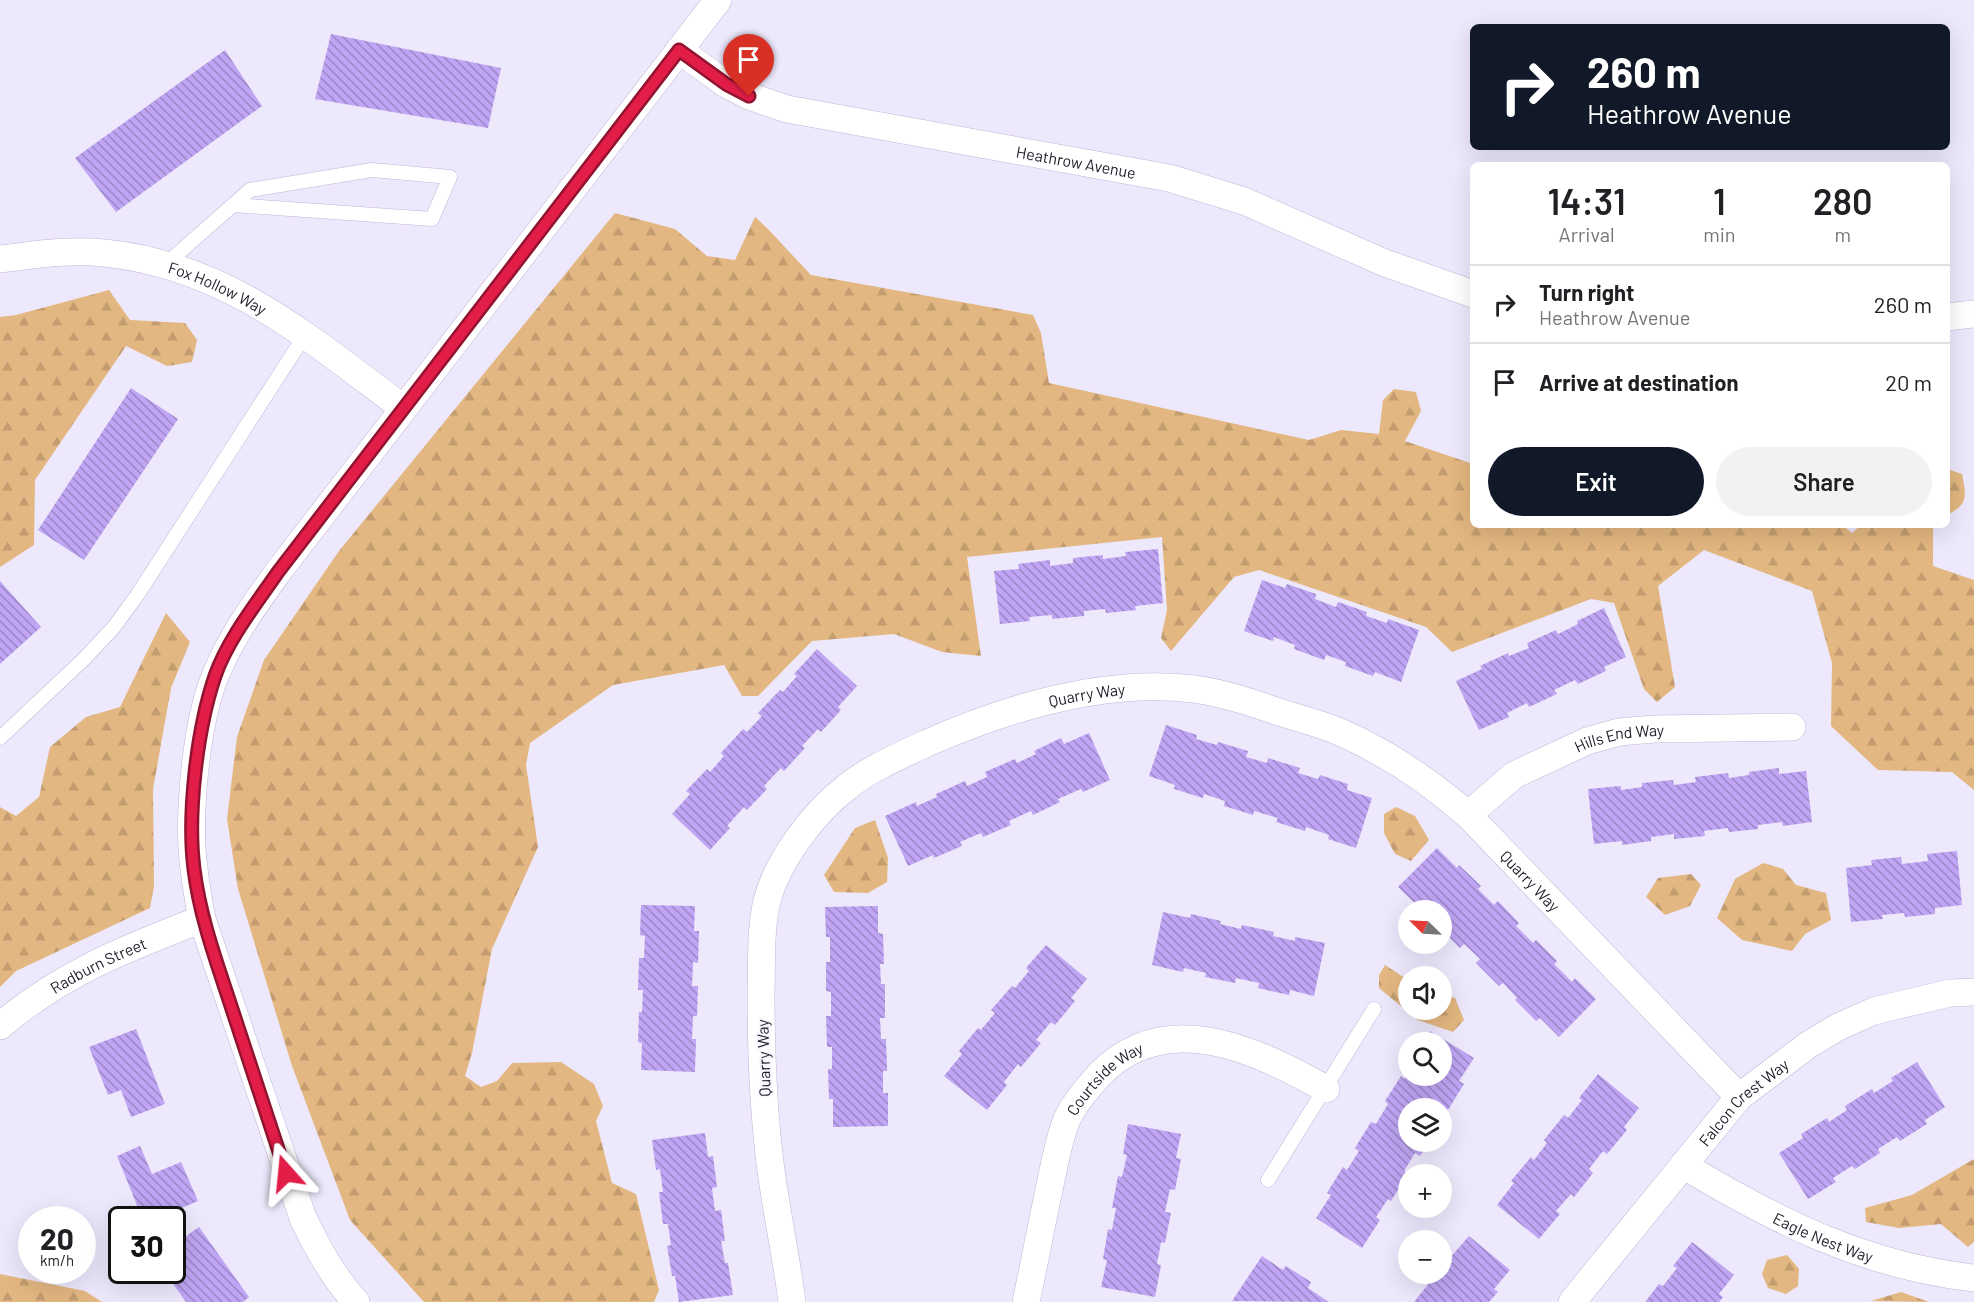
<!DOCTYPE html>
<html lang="en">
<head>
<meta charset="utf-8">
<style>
  body { margin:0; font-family:Barlow,sans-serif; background:#f2f2f2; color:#202124; height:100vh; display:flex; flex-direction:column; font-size:22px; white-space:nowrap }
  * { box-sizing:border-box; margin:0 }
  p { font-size:20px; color:#757577 }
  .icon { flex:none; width:33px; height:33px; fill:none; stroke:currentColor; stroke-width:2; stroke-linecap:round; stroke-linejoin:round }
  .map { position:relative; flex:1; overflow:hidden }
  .drawer { position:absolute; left:1470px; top:162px; width:480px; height:366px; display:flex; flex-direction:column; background:#fff; border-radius:9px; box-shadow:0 6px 24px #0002 }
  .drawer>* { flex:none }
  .top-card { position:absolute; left:1470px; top:24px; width:480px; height:126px; border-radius:9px; box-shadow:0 6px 24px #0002; background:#111827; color:#fff; overflow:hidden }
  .needle { width:39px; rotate:294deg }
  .controls { position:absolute; left:1398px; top:900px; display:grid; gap:12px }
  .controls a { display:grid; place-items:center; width:54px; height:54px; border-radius:50%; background:#fff; box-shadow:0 6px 24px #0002; font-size:30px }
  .speed { position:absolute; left:18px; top:1206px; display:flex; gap:12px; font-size:30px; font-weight:700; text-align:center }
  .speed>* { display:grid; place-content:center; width:78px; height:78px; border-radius:50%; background:#fff; box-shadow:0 6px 24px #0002; line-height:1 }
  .speed small { font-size:15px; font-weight:400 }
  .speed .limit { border:3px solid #111; border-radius:9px; background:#fff; color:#111 }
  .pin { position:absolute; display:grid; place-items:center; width:51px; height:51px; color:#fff; margin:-62px -26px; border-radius:50% 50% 50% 0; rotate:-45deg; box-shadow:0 0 6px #0007 }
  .pin .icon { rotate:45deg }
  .me { position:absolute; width:66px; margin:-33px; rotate:342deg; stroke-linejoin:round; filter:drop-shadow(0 0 4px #0008) }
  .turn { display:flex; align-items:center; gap:21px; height:126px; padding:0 18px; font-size:27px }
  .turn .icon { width:78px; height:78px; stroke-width:2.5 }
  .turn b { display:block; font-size:42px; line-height:51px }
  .eta { display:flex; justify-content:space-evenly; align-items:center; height:102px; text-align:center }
  .eta b { font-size:36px; font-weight:600; line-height:42px }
  .cta { display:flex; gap:12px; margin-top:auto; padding:12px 18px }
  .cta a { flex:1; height:69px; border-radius:36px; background:#111827; color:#fff; font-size:24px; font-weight:600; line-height:69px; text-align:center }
  .cta a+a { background:#f2f2f2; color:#202124 }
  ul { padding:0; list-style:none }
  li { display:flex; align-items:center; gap:18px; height:78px; padding:0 18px; border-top:2px solid #e0e0e0 }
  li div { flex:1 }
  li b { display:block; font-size:22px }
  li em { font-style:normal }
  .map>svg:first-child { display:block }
  .forest { fill:url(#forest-firs) }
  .building { fill:url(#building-back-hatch) }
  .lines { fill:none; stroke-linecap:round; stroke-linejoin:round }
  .lane-casing { stroke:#c0b6d6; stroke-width:15 }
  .street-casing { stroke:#c0b6d6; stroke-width:28 }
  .lane { stroke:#fff; stroke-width:14 }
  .street { stroke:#fff; stroke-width:27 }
  .route-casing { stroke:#92132f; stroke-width:15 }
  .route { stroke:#e11d48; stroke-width:10 }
  .labels { text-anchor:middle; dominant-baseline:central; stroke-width:4.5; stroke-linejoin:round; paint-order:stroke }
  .street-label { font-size:16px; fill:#24212d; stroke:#f9f7fe }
</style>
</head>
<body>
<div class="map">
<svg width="1974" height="1302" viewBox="0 0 1974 1302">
  <defs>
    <pattern id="forest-firs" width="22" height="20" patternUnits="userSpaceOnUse" patternTransform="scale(1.5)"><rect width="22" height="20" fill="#e3b781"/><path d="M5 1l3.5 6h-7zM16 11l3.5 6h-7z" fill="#c39d70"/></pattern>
    <pattern id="building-back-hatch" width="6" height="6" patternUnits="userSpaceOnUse" patternTransform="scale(1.5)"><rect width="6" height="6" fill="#bfa5f4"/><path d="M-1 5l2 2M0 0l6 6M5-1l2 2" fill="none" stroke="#9b86c6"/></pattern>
  </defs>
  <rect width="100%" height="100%" fill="#ede8fc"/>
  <g class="forest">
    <path d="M615 213 675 229 707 256 735 260 755 217 767 228 811 275 1033 315 1041 333 1049 383 1309 440 1341 430 1379 434 1383 400 1394 389 1416 392 1421 411 1405 441 1473 464V525H1783L1787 528C1802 528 1825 521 1840 525 1844 526 1849 530 1852 533L1861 525H1933V566L1974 580V790L1952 772 1878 770 1831 726 1832 663 1812 591 1704 550 1658 586 1675 687 1657 702 1644 689 1614 603 1591 599 1452 652 1426 627 1259 570 1234 577 1171 651 1161 638 1167 610 1162 537 967 557 981 656 942 652 894 634 812 641 758 696H742L724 665 613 685 530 743 526 765 538 847 492 949 472 1053 465 1076 481 1087 497 1081 512 1063 561 1062 594 1084 603 1106 596 1121 612 1183 636 1194 659 1290 654 1302H424L350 1220 292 1066 238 889 227 819 237 737 264 660 339 551Z"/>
    <polygon points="109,290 130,320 185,323 197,340 192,362 167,366 126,346 35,480 34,545 0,567 0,317 16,315"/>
    <path d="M1947 469 1962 474C1966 496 1969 504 1947 515Z"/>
    <polygon points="166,613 190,642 171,688 153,789 154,886 150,908 16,971 0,987 0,807 16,816 39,797 50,747 86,717 120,707"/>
    <polygon points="1396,807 1415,816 1429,840 1411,861 1395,854 1384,833 1384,814"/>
    <polygon points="875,820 888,858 887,882 868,893 834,892 824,875 855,828"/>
    <polygon points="1763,863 1783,869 1796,885 1826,893 1831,920 1805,934 1792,951 1742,940 1717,918 1735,879"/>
    <polygon points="1691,874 1701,885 1690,906 1665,915 1646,897 1658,878"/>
    <polygon points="1385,965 1408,980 1408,1010 1442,1010 1442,993 1455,998 1464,1020 1453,1032 1418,1020 1379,988 1379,975"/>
    <polygon points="1974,1159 1974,1242 1968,1247 1941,1224 1899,1228 1866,1222 1865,1208 1912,1195"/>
    <polygon points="1787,1255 1799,1269 1798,1286 1786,1294 1768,1288 1762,1274 1767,1260"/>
    <polygon points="0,1274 85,1291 102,1302 0,1302"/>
    <polygon points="1901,1292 1929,1302 1871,1301"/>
  </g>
  <g class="building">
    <polygon points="331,34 501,68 488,128 315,99"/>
    <polygon points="225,50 262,106 116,212 75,158"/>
    <polygon points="131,388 178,419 84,560 38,530"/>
    <polygon points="1158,549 1163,603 1135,606 1136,610 1106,613 1105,609 1084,611 1084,616 1052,619 1052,615 1029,617 1030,621 1000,624 994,571 1019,569 1018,564 1050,560 1050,566 1073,563 1073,558 1103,555 1103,559 1126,556 1125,552"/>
    <polygon points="1262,580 1285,588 1287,584 1316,594 1315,599 1336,607 1338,602 1367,612 1366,616 1387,623 1388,619 1419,630 1401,682 1375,672 1373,676 1345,666 1346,662 1326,655 1324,660 1294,649 1295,645 1274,637 1273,641 1244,631"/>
    <polygon points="0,581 41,627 0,664"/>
    <polygon points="1604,608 1626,657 1604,667 1606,671 1578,684 1575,680 1554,690 1557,694 1529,707 1527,703 1507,713 1509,717 1479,730 1456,681 1482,669 1480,666 1508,653 1509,656 1529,648 1527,643 1556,630 1558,634 1578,624 1577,621"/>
    <polygon points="817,649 857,686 838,707 841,710 821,732 818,729 802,746 805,748 784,771 781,768 764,786 767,789 747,810 744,807 727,826 730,828 710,850 672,814 690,794 686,791 707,769 710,772 724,756 721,753 743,729 747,732 762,716 758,713 780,690 783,692 797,676 794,674"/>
    <polygon points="1166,725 1197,735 1196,739 1217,745 1218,742 1248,751 1246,757 1267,763 1268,758 1300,768 1298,773 1318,779 1320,775 1348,784 1347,790 1372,798 1356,848 1328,839 1329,835 1306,827 1305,831 1276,822 1278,818 1254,811 1253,815 1224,806 1225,801 1204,794 1203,798 1174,789 1175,785 1149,776"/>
    <polygon points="1089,733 1110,780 1083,792 1081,789 1058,799 1060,802 1033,815 1031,811 1009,821 1011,825 983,837 981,833 960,842 962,846 934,858 933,855 908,866 885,816 916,802 917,806 937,797 936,794 965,781 967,786 987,777 985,772 1015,759 1017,763 1036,754 1034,751 1061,738 1064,744"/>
    <polygon points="1779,768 1779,774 1806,771 1812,822 1783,826 1782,822 1758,825 1758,829 1729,832 1728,828 1704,831 1705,836 1674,839 1674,834 1651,837 1651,841 1622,845 1622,841 1594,844 1588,789 1621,786 1621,790 1642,787 1642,783 1673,780 1674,785 1696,782 1695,777 1728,773 1729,778 1749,775 1749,772"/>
    <polygon points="1437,848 1457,868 1459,865 1481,886 1478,889 1494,905 1498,901 1519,923 1516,926 1533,943 1536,940 1557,961 1554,964 1572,982 1575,978 1596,999 1559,1037 1540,1018 1536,1021 1515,1000 1517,998 1503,983 1499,986 1476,963 1480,959 1464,944 1460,948 1442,930 1442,910 1428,910 1425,908 1422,910 1398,887"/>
    <polygon points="1957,851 1962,905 1935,908 1935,914 1905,917 1904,913 1882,915 1883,919 1851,922 1846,868 1872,865 1871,860 1901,857 1902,864 1928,861 1927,854"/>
    <polygon points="641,905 695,906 694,931 699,931 698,963 693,962 692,986 698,986 697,1016 693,1016 692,1039 696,1039 695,1072 641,1070 642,1043 638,1042 639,1012 642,1012 643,990 638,990 639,958 644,958 645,936 640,935"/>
    <polygon points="878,906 878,933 883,934 884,964 880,964 881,984 885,984 885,1018 880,1018 881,1039 886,1039 887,1071 883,1071 883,1093 888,1093 888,1126 833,1127 833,1099 829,1099 828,1069 832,1069 832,1047 827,1047 826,1016 831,1016 831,992 826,991 826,962 830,962 830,937 826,937 825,907"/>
    <polygon points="1163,912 1190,918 1191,914 1221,921 1220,924 1241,929 1242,925 1274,932 1273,936 1295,941 1295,937 1325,943 1314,996 1290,990 1289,995 1258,988 1259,983 1236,978 1235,983 1205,977 1206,973 1184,968 1183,972 1152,965"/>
    <polygon points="1046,945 1087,979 1071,998 1075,1001 1055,1025 1051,1022 1036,1040 1041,1043 1021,1067 1018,1064 1004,1082 1007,1085 987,1110 944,1076 962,1054 959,1051 978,1028 981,1030 995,1013 991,1010 1012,986 1015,988 1029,971 1026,968"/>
    <polygon points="136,1029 165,1104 131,1117 121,1090 108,1095 89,1047"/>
    <polygon points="1430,1031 1474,1058 1459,1081 1464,1084 1448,1110 1445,1108 1442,1113 1442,1108 1408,1108 1408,1142 1429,1142 1420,1156 1415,1153 1404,1171 1408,1174 1391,1201 1388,1199 1376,1217 1380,1220 1362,1248 1316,1218 1331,1195 1327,1193 1343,1167 1347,1170 1359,1151 1355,1148 1371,1122 1376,1124 1388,1104 1385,1101 1401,1076 1404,1079 1408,1072 1408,1076 1442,1076 1442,1042 1422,1042"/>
    <polygon points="1917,1062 1945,1107 1925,1120 1927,1124 1900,1141 1897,1137 1878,1149 1880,1153 1855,1169 1852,1166 1833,1178 1836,1182 1808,1199 1779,1153 1803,1138 1801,1134 1827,1118 1829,1122 1847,1110 1845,1106 1872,1089 1874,1093 1893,1081 1891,1078"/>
    <polygon points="1598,1074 1639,1108 1624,1127 1627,1130 1607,1154 1603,1151 1589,1169 1593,1173 1574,1197 1571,1194 1556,1211 1560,1214 1539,1239 1497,1205 1514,1183 1511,1181 1531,1157 1534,1160 1547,1143 1544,1140 1564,1115 1568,1118 1582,1100 1579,1098"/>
    <polygon points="1128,1124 1181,1134 1176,1158 1181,1159 1175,1190 1170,1189 1165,1212 1171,1213 1165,1243 1161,1242 1157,1264 1161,1265 1155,1297 1101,1287 1107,1260 1103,1259 1108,1229 1112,1230 1116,1208 1112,1208 1118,1176 1122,1177 1127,1155 1123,1154"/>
    <polygon points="705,1133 708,1157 713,1156 717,1187 712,1188 715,1211 721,1210 725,1241 721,1241 725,1263 728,1263 733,1295 679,1302 675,1276 672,1276 667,1246 671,1245 668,1224 663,1224 659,1192 663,1192 660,1169 656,1170 652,1140"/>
    <polygon points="140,1146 152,1174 181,1162 198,1201 154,1220 143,1220 117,1156"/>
    <polygon points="199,1227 249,1297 243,1302 186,1302 163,1270 172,1270 172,1246"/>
    <polygon points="1469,1236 1510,1270 1494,1289 1498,1292 1489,1302 1414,1302 1434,1277 1438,1280 1452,1262 1449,1259"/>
    <polygon points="1692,1242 1734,1275 1719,1294 1723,1297 1719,1302 1645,1302 1659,1284 1663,1286 1677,1268 1673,1266"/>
    <polygon points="1262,1256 1283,1270 1286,1266 1311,1282 1308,1288 1329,1302 1232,1301"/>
  </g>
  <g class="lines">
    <g class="lane-casing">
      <g id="lane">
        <polyline points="166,264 250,190 372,170 450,177 432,219 233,205"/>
        <polyline points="0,738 84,659 114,627 138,594 305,335"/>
        <polyline points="1268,1180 1374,1009"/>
      </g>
    </g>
    <g class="street-casing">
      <g id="street">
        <path id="s1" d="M679 50 726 84 749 96 787 109 1169 178 1244 201 1385 263 1473 294"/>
        <path id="s2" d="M0 259C35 255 69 249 104 253 226 265 309 338 403 408"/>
        <polyline points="1947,317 1974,314"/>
        <path id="s3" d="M1468 815 1514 775 1587 741 1619 732 1654 729 1792 727"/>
        <path id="s4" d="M0 1026C62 973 127 948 202 919"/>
        <path id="s5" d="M1683 1165C1776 1221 1865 1266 1974 1278"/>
        <path d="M356 1302C333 1277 318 1249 303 1218L202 919C199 903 196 886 194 869 187 818 196 721 216 674 231 637 255 604 278 572L718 0"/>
        <path id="s6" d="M792 1302C786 1255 776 1210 770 1163 763 1106 761 1049 761 992 762 962 760 930 767 901 777 861 814 812 847 787 870 768 900 756 927 743 1007 708 1105 678 1194 689 1224 693 1253 703 1282 713 1301 719 1321 724 1340 732 1388 753 1429 781 1468 815L1739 1097"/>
        <path id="s7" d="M1026 1302C1034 1265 1041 1227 1049 1190 1054 1167 1058 1141 1067 1119 1075 1102 1087 1089 1099 1075 1166 1006 1256 1050 1326 1089"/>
        <path id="s8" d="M1572 1302 1739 1097 1808 1045 1840 1026 1874 1011 1950 993 1974 992"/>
      </g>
    </g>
    <use href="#lane" class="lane"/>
    <use href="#street" class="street"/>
  </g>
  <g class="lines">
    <g class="route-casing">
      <path id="route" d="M286 1173C268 1118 250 1064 232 1009 217 963 200 918 194 869 187 814 197 729 215 676 228 639 256 604 278 572L679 50 726 84 749 96"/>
    </g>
    <use href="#route" class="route"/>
  </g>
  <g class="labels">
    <g class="street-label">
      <text stroke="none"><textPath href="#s1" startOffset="418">Heathrow Avenue</textPath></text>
      <text stroke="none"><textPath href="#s2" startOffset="224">Fox Hollow Way</textPath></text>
      <text stroke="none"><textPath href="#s6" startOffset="804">Quarry Way</textPath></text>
      <text stroke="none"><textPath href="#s3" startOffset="174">Hills End Way</textPath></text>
      <text stroke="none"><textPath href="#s6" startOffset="1308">Quarry Way</textPath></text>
      <text stroke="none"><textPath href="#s4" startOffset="116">Radburn Street</textPath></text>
      <text transform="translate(763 1058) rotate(-92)">Quarry Way</text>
      <text stroke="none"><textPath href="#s7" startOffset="244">Courtside Way</textPath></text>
      <text stroke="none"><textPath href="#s8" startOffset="264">Falcon Crest Way</textPath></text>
      <text stroke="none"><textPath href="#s5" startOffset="158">Eagle Nest Way</textPath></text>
    </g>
  </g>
</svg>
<div class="controls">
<a><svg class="needle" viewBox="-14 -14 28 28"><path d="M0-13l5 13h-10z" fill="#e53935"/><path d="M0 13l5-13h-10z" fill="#757577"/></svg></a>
<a><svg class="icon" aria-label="sound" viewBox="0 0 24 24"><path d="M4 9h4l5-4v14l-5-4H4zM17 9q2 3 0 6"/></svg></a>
<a><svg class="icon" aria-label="search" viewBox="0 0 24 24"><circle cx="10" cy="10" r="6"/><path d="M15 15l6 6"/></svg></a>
<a><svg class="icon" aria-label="layers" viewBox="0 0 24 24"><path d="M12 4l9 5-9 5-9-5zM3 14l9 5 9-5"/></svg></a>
<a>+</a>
<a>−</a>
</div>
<div class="speed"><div>20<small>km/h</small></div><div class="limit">30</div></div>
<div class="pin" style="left:749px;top:96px;background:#d93025"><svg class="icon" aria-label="arrive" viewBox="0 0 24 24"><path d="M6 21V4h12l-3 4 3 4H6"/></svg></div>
<svg class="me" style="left:286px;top:1173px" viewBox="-20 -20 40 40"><path d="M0-17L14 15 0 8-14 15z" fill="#e11d48" stroke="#fff" stroke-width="4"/></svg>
<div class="top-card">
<div class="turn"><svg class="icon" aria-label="right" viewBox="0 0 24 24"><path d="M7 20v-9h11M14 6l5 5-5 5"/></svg><div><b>260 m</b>Heathrow Avenue</div></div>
</div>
<section class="drawer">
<div class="eta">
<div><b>14:31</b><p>Arrival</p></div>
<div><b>1</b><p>min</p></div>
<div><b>280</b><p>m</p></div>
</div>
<ul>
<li><svg class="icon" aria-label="right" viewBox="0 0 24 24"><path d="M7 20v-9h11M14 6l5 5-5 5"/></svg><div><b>Turn right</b><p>Heathrow Avenue</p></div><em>260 m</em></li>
<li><svg class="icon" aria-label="arrive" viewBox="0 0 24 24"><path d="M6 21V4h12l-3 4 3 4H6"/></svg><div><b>Arrive at destination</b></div><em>20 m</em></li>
</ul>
<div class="cta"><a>Exit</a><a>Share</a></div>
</section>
</div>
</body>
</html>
